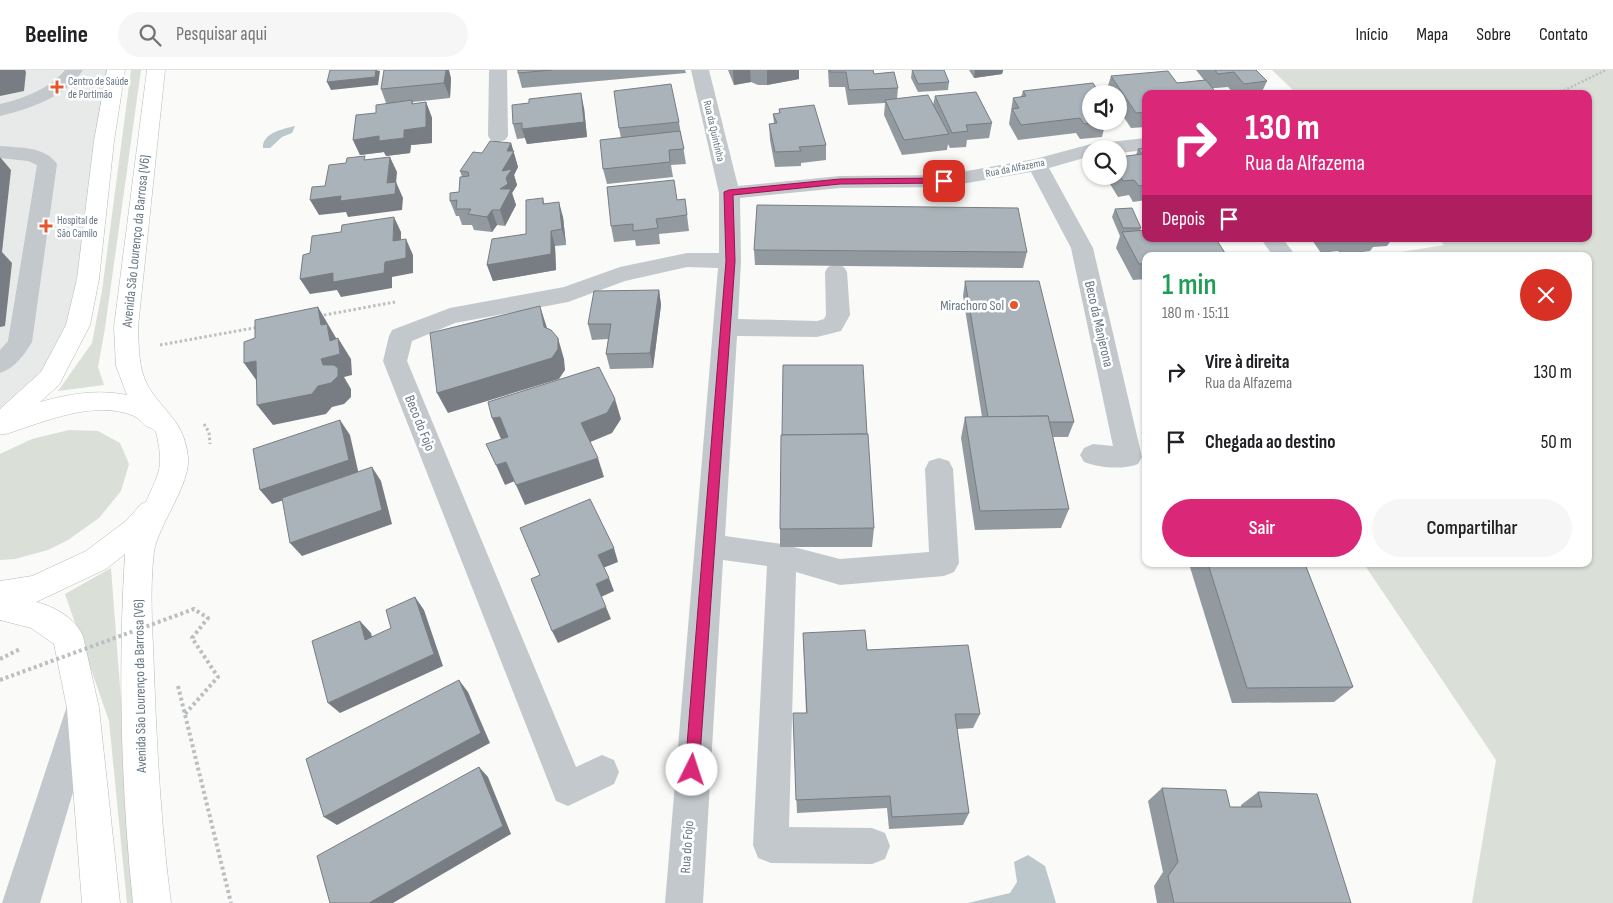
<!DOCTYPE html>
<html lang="pt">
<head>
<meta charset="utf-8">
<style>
  body { margin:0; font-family:"Sofia Sans Condensed",sans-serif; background:#f6f6f6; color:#202124; height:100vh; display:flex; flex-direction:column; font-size:19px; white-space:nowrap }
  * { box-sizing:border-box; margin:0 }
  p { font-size:16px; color:#757577 }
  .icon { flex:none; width:28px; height:28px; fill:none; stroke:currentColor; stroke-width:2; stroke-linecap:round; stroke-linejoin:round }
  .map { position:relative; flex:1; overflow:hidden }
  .details { position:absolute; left:1142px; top:182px; width:450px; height:315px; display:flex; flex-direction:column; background:#fff; border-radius:10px; box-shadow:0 1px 4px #0004 }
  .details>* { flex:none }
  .banner { position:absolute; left:1142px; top:20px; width:450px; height:152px; border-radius:10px; box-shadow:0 1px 4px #0004; background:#db2777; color:#fff; overflow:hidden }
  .buttons { position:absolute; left:1082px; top:15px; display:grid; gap:10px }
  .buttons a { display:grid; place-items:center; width:45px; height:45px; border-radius:50%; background:#fff; box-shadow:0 1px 4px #0004; font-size:25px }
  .pin { position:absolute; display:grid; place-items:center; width:42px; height:42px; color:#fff; margin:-21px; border-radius:10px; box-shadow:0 2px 8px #0006 }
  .me { position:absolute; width:55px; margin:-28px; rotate:4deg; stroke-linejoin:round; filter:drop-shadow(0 0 4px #0008) }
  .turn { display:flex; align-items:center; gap:18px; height:105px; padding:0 20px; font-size:22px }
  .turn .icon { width:65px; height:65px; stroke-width:2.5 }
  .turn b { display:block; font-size:35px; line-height:42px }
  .then { display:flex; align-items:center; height:48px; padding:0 20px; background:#0003; gap:10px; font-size:19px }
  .round { display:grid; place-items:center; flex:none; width:52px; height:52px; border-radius:26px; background:#f6f6f6 }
  .summary { display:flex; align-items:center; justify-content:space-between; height:85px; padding:0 20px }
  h1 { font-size:30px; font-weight:600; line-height:38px; color:#1e9e55 }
  .primary-button { display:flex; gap:10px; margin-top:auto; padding:10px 20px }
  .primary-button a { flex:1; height:58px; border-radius:30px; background:#db2777; color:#fff; font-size:20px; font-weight:600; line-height:58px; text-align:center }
  .primary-button a+a { background:#f6f6f6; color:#202124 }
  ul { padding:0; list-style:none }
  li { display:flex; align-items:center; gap:15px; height:70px; padding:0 20px }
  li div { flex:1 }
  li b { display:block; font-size:19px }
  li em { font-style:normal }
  header { display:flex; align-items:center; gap:30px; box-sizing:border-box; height:70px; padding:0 25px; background:#fff; border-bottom:1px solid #e0e0e0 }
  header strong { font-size:24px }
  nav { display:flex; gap:28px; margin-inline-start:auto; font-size:18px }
  .search { width:350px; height:45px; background:#f6f6f6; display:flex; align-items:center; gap:12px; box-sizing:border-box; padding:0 18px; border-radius:28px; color:#757577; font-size:19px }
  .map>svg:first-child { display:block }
  .built { fill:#e8e9e9 }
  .green { fill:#dadfd7 }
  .water { fill:#bbc7cb }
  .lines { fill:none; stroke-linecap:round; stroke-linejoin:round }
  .major-casing { stroke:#b5babe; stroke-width:1 }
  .path-far2 { stroke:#bbbfc2; stroke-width:2.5; stroke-dasharray:2 2; stroke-linecap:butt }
  .path-far1 { stroke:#bbbfc2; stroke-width:3; stroke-dasharray:2.5 2.5; stroke-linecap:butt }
  .path { stroke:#bbbfc2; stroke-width:4; stroke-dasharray:3 3; stroke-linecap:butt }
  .minor { fill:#c3c8cc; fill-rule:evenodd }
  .major { fill:#fff; fill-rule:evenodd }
  .path-bridge { stroke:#bbbfc2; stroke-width:4; stroke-dasharray:3 3; stroke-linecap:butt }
  .wall { fill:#929a9f }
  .shaded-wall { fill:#777d82 }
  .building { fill:#aab3b9; stroke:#777d82 }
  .route { fill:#db2777; stroke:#8e194d }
  .poi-dot { fill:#e4572e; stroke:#fff; stroke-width:2 }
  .labels { text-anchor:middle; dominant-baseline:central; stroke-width:5; stroke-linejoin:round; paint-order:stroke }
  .far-poi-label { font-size:11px; fill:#657683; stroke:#fff; text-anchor:start }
  .far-street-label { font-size:11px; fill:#657683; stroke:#fff }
  .street-label { font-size:14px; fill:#657683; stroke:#fff }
  .poi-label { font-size:14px; fill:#657683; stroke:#fff; text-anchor:end }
</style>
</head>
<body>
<header>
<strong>Beeline</strong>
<div class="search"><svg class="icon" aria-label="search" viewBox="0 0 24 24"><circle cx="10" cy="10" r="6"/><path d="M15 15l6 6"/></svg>Pesquisar aqui</div>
<nav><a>Início</a><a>Mapa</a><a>Sobre</a><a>Contato</a></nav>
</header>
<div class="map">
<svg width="1613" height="833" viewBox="0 0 1613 833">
  <rect width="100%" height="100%" fill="#fafaf8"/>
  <polygon class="built" points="0,0 117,0 78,255 0,357"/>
  <g class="green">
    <polygon points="131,0 141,0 105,258 98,297 104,315 58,321 92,273 102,221"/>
    <polygon points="1272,0 1613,0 1613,833 1472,833 1496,690 1364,494 1589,494 1589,186 1376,186 1444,175 1439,169 1589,169 1589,24 1297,24"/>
    <polygon points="69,360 98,361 120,373 129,394 121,421 99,448 68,470 48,480 15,489 0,490 0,384 32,369"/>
    <polygon points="111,498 123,656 140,833 127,833 109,651 65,524"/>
  </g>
  <g class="water">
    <path d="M295 56 292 63 282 67 270 78H263C262 63 283 59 295 56Z"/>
    <polygon points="1028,785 1045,796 1056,833 968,833 1010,823 1017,812 1014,792"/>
  </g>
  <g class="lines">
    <g class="major-casing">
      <path id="major" d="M107 0H125L114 71 99 209 90 255 59 315 40 332C69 324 97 319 127 325L116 296 114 257 147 0H165L138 257C139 277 138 298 148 316 164 343 184 350 188 387 191 414 158 455 154 482 149 522 153 564 154 603 157 680 161 757 171 833H133C121 718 118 599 125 484L106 499 36 532C54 536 76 549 83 566L99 638 120 833H82L67 638 54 574 31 558 0 550V511L32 506 86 481 127 450 141 434 146 432C160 400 164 397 156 362 153 358 150 358 146 356 142 353 139 348 134 346 95 329 44 352 6 364H0V339L41 302 66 255 77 209 94 71Z"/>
    </g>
    <polyline class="path-far2" points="1548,24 1565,20 1606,0"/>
    <g class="path-far1">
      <polyline points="319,246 395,232"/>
      <polyline points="160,275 259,257"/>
      <polyline points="204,354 209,362 210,374"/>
    </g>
    <g class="path">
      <polyline points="0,589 20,579"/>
      <polyline points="178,616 231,833"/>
    </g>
    <g class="minor">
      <path d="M65 0H83C64 28 31 38 0 46V34C22 29 50 19 65 0Z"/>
      <polygon points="489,0 507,0 508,66 505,70 498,72 491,70 488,66"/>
      <path d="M691 0H709L738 116 840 106 944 105 1035 89 1091 74 1146 68V80L1119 83V79H1091V86L1049 98 1093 178 1142 387 1138 394C1122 400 1100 398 1084 392L1080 385 1084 378 1093 374 1113 376 1071 178 1031 102 944 117 840 118 740 128 741 191 738 249 817 251 824 249 826 245 825 202 828 197 836 194 844 197 847 202 850 245 841 261 817 267 737 266 725 466 782 474 840 489 929 482 925 399 929 391 939 388 949 391 953 399 959 493 954 502 944 506 840 515 796 502 789 757 872 758 885 763 890 776 885 789 872 794 771 793 758 788 753 775 767 496 723 490 703 833H665L718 198 687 197 625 211 568 232 455 253 412 271 407 291 576 697 602 685 614 690 619 702 614 714 568 736 556 731 383 291 389 266 392 260 450 238 564 217 620 197 687 183H719V123Z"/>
      <path d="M0 76C19 78 45 76 57 94L32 272C24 285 15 298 0 303V280L8 271 37 95 28 91 0 88Z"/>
      <polygon points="1261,169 1283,169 1296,186 1273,186"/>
      <polygon points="81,626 93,631 97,642 40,833 2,833 65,642 69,631"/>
    </g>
    <use href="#major" class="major"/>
    <polyline class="path-bridge" points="0,610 194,539 208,548 192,568 218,607 185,644"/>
  </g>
  <g class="wall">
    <polygon points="518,0 685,0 686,3 522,18 518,3"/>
    <polygon points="728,0 799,0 799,9 767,15 758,15 751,12 734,15"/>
    <polygon points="828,0 873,0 874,4 898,18 897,29 933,35 935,26 992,53 989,68 967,70 966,77 950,78 948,74 947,80 902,85 884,45 885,33 848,35 845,17 829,17"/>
    <polygon points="912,0 949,12 948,20 918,22 911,8"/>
    <polygon points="969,0 1003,0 1002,4 974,8"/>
    <polygon points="1196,0 1256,0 1267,11 1261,24 1234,24 1228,17 1146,24 1146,57 1131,58 1119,40 1119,24 1108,24 1106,22 1111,6 1177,13 1204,10"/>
    <polygon points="451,8 450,28 413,32 413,34 426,32 432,48 432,73 411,75 410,83 386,86 384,82 360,85 353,70 376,43 386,33 381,19"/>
    <polygon points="1023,21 1091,51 1106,51 1102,67 1080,69 1076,63 1018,70 1009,54 1013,28 1021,27"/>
    <polygon points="584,38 587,67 527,74 525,68 517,69 513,54"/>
    <polygon points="779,39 826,75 826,90 801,93 801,96 775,97 770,70 769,54 774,54 773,44 779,44"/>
    <polygon points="679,52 686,94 671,95 673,107 607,114 603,99 621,68 619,58"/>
    <polygon points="511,73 518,97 514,105 517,115 512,123 516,135 505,156 497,155 492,162 474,160 472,155 462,155 459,146 456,146 450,131 459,122 462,107 460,101"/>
    <polygon points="1146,78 1146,130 1133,132 1129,125 1118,127 1105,106 1119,106 1119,87 1136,85 1138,79"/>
    <polygon points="543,128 544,133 563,147 566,175 555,176 556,200 493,211 487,195 526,164"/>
    <polygon points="685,129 689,161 659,164 660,174 636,176 635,170 614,172 611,156 677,130"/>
    <polygon points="1115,139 1141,158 1140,160 1146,186 1146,209 1133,210 1116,178 1120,166 1112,147"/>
    <polygon points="1303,169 1392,169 1387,176 1373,177 1370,181 1342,185 1338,181 1321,183 1312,170 1304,171"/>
    <polygon points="754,180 1027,182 1023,198 755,195"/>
    <polygon points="965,211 1074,352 1068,367 1053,367 1069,439 1061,458 975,460 961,368 965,347 982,347 963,226"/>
    <polygon points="659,220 661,235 653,298 610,299 606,284 608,269 592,270 588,254"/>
    <polygon points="867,364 874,458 872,477 780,477 780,459"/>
    <polygon points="1189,494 1305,494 1353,617 1334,632 1232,633"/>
    <polygon points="803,563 867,580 980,644 973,658 957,659 969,743 963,755 889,759 887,738 797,743 793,643 806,643"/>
    <polygon points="1162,718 1230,737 1241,737 1241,735 1258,722 1351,833 1157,833 1154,816 1163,802 1148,731"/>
  </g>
  <g class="shaded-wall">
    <polygon points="0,0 25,0 26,2 24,21 0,26"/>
    <polygon points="376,0 380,1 378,15 331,20 327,12"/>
    <polygon points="446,0 449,0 451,8 450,28 444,13"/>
    <polygon points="733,0 750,0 751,12 734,15"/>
    <polygon points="767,0 799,0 799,9 767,15"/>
    <polygon points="975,0 1003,0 1002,4 974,8"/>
    <polygon points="581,23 584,38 587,67 527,74 522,59"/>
    <polygon points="426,32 432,48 432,73 411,75 410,83 386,86 384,82 360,85 353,70 379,66 404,60"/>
    <polygon points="511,73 518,97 514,105 517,115 512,123 516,135 505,156 500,140 500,119 502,101 507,81"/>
    <polygon points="0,87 11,100 2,182 12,193 5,256 0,257"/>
    <polygon points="390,87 397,102 395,124 396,112 403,128 402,140 348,147 346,142 319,145 310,130 387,113"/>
    <polygon points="559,132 563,147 566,175 562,159"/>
    <polygon points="492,140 497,155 492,162 487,147"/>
    <polygon points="394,147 401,162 401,186 393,171"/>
    <polygon points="551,161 555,176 556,200 493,211 487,195"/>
    <polygon points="406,169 413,185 413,203 392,207 392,218 341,227 337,220 310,224 300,209 385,192"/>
    <polygon points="659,220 661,235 653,298 650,283"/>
    <polygon points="540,236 547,258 551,278 544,257"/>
    <polygon points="318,237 339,273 338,268 351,289 352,305 344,307 351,319 351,327 344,334 332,337 326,344 273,355 257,335 323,295 321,289"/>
    <polygon points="558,268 564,289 565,300 559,309 448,343 437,323"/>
    <polygon points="256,291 259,314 244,293"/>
    <polygon points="615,329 621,349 612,363 588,373 581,353"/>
    <polygon points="500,347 509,367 501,369 492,348"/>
    <polygon points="340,350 350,365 359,405 272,434 260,420"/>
    <polygon points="598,388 604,407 525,435 516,415"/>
    <polygon points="506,392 515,411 505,415 496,395"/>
    <polygon points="372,397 381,411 392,454 302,486 290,473"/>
    <polygon points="614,478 618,492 603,498 598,485"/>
    <polygon points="609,508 614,521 601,527 596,514"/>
    <polygon points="415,527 424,540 443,596 340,643 328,633 434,584"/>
    <polygon points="606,537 611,549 558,573 552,561"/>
    <polygon points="360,551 371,563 376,581 365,570"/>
    <polygon points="459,610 468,622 490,673 337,755 324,747"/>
    <polygon points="479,697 488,707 511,764 393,833 369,833"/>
  </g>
  <g class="building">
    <polygon points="330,0 376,0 375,7 327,12"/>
    <polygon points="384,0 446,0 444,13 381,19"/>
    <polygon points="518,0 552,0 518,3"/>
    <polygon points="830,0 873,0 874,4 894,2 898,18 849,20 846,2 830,2"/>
    <polygon points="912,0 944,0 949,12 918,14"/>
    <polygon points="1215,0 1256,0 1267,11 1244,14 1234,2 1218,4"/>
    <polygon points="1168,1 1177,13 1206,10 1217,24 1146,24 1146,42 1136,43 1111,6"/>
    <polygon points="1093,13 1100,24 1091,24 1091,51 1106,51 1084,54 1080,48 1021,55 1012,39 1019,38 1013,28 1026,26 1023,21"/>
    <polygon points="671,14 679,52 619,58 614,21"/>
    <polygon points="976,22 992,53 966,55 968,61 952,63 935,26"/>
    <polygon points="581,23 584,52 522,59 522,53 513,54 512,35 529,33 529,29"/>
    <polygon points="928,25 949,64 904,70 885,30"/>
    <polygon points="412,30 412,34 426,32 426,57 404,60 404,68 379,71 379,66 353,70 356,45 376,43 376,35"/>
    <polygon points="814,35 826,75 799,77 801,81 775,82 769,54 777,53 773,44 780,43 779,39"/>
    <polygon points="680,61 684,79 669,80 670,92 603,99 600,70"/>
    <polygon points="490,71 511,73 507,81 514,81 502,101 512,99 506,108 508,114 500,119 511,119 500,140 492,140 487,147 468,144 471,139 456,139 457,130 450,131 450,123 459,122 460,107 469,106 468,102 460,101 473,82 482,83"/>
    <polygon points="1146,78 1146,115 1139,116 1134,110 1123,111 1119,105 1119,87 1142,84 1138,79"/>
    <polygon points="365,86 364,90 390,87 387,113 396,112 395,124 340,131 341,126 310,130 312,117 325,116 329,95 346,93 347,88"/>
    <polygon points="674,110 677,130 685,129 687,145 656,149 658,158 633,161 633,154 611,156 607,117"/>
    <polygon points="543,128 543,134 559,132 562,159 551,161 551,184 487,195 492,169 526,164 526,130"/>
    <polygon points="757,135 1018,138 1027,182 754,180"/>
    <polygon points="1132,138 1141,158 1123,158 1115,139"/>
    <polygon points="394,147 393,171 406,169 406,188 385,192 384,203 333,212 333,203 300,209 303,185 310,183 312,166 341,162 342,155"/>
    <polygon points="1146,160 1146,169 1216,169 1227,186 1146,186 1146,194 1139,194 1122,162"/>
    <polygon points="965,211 1039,211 1074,352 1049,352 1048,346 988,347"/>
    <polygon points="659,220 650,283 606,284 611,254 588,254 594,221"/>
    <polygon points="540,236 544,257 551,260 558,268 558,279 552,288 437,323 430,263"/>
    <polygon points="318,237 321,255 327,254 330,271 338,268 340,284 321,289 323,295 334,295 338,298 338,306 331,313 318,316 312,324 257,335 256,291 244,293 244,272 255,268 255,250"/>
    <polygon points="783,295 863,295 867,364 782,365"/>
    <polygon points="599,297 615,329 607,343 581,353 598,388 516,415 506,392 496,395 486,374 508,367 500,347 492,348 488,332"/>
    <polygon points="1048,346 1069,439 980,441 965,347"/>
    <polygon points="340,350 349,390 260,420 253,379"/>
    <polygon points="868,364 874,458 780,459 781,365"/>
    <polygon points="372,397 382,440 290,473 282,428"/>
    <polygon points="590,429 614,478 598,485 609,508 596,514 606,537 552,561 531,509 540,505 520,458"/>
    <polygon points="1208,494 1305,494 1353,617 1247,618"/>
    <polygon points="415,527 434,584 328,633 312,571 360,551 365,570 391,558 386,540"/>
    <polygon points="865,560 867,580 968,575 980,644 955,644 969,743 892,747 890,726 796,730 793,643 807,643 803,563"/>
    <polygon points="459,610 481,663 324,747 306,689"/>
    <polygon points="479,697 503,756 369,833 330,833 317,786"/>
    <polygon points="1162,718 1226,720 1230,737 1262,737 1258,722 1317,724 1351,833 1174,833 1168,806 1178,792"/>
  </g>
  <polygon class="route" points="944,108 948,111 947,113 840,114 733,125 735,191 699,700 697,705 692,707 687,705 685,700 726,191 724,122 729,120 840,109"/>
  <g class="poi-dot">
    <path d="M54.5 9.5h5v5h5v5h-5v5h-5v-5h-5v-5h5z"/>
    <path d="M43.5 148.5h5v5h5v5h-5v5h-5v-5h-5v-5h5z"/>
    <circle cx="1014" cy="235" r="5"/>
  </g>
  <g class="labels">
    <g class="far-poi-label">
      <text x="68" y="11">Centro de Saúde<tspan x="68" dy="13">de Portimão</tspan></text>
      <text x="57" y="150">Hospital de<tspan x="57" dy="13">São Camilo</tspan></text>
    </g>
    <g class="far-street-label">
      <text transform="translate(714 61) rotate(77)">Rua da Quintinha</text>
      <text transform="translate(1015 98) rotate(-11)">Rua da Alfazema</text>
    </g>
    <g class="street-label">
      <text transform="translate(136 171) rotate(-84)">Avenida São Lourenço da Barrosa (V6)</text>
      <text transform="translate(1099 254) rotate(77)">Beco da Manjerona</text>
      <text transform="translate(420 353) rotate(68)">Beco do Fojo</text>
      <text transform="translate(140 616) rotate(-91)">Avenida São Lourenço da Barrosa (V6)</text>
      <text transform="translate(687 777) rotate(-86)">Rua do Fojo</text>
    </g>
    <g class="poi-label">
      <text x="1004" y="235">Mirachoro Sol</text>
    </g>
  </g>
</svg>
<div class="buttons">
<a><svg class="icon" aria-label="sound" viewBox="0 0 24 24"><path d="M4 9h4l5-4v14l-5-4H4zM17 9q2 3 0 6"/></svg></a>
<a><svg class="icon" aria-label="search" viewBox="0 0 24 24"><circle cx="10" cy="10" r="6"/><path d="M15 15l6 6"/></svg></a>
</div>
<div class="pin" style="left:944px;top:111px;background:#d93025"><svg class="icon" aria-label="arrive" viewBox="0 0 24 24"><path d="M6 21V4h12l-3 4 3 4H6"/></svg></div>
<svg class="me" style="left:692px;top:700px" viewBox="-20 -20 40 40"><circle r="19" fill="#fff"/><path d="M0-13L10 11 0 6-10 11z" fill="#db2777"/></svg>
<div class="banner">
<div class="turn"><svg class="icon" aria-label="right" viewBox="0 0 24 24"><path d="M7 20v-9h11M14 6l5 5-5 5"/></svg><div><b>130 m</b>Rua da Alfazema</div></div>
<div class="then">Depois<svg class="icon" aria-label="arrive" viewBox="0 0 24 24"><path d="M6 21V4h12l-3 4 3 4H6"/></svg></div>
</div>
<section class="details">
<div class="summary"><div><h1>1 min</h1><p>180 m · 15:11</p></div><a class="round" style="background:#d93025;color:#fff"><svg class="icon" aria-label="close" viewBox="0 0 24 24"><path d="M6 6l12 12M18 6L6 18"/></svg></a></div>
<ul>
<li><svg class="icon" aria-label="right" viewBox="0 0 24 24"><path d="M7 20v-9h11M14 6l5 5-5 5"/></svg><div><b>Vire à direita</b><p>Rua da Alfazema</p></div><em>130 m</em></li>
<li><svg class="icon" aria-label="arrive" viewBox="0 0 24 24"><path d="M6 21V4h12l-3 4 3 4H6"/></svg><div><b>Chegada ao destino</b></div><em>50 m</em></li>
</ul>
<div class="primary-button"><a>Sair</a><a>Compartilhar</a></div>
</section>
</div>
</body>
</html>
